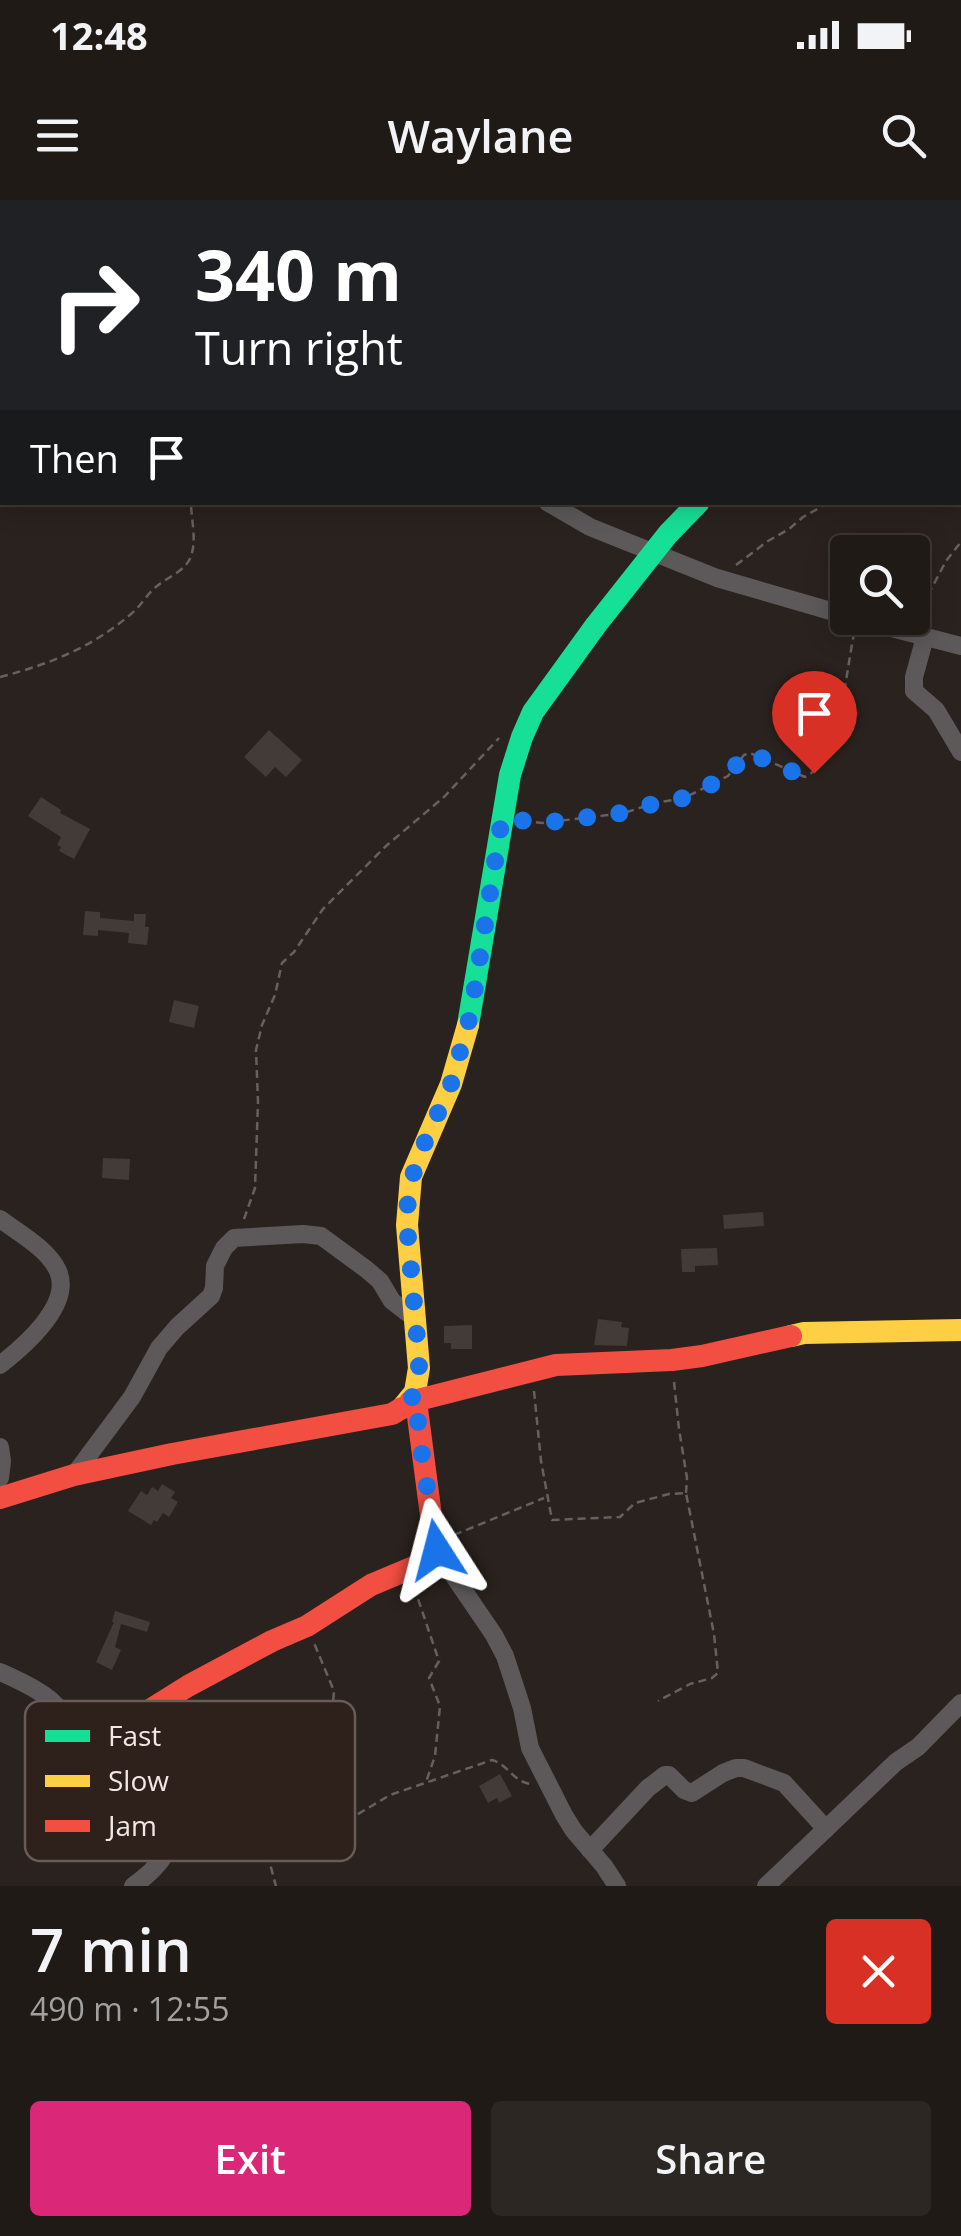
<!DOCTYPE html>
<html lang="en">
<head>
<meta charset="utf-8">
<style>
  body { margin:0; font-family:"Open Sans",sans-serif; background:#2d2723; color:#f1f3f6; height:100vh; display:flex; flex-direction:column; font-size:38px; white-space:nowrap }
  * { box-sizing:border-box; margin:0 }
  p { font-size:32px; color:#a2a1a1 }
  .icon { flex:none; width:55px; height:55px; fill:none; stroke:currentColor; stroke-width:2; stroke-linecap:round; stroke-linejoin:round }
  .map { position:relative; height:1686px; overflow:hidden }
  .drawer { display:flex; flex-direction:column; background:#201a16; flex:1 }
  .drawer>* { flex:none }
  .guide { position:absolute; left:0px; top:0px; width:962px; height:305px; box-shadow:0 5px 25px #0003,0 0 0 2px #3d3835; background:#202124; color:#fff; overflow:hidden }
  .fabs { position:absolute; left:830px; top:335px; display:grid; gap:20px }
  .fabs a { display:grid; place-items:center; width:100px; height:100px; border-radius:10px; background:#201a16; box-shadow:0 5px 25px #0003,0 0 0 2px #3d3835; font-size:50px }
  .pin { position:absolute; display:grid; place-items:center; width:85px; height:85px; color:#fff; margin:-102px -42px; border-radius:50% 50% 50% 0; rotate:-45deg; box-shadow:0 0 10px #0007 }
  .pin .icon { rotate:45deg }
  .me { position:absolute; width:110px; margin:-55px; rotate:351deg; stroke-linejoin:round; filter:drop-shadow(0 0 8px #0008) }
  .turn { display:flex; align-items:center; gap:35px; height:210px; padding:0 30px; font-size:45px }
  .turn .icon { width:130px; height:130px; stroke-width:2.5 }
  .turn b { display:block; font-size:70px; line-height:85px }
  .then { display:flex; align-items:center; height:95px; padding:0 30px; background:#0003; gap:20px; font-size:38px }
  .round { display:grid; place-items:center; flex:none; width:105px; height:105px; border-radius:10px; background:#2d2723 }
  .overview { display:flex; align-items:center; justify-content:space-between; height:170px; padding:0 30px }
  h1 { font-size:60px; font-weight:600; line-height:75px }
  .button { display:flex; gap:20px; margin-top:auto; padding:20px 30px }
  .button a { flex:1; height:115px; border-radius:10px; background:#db2777; color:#fff; font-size:40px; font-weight:600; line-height:115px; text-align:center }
  .button a+a { background:#2d2723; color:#f1f3f6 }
  .status { display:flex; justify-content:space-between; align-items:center; height:70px; padding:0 50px; background:#201a16; direction:ltr }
  .status svg { height:28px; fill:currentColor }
  header { display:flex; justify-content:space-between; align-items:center; height:130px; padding:0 30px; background:#201a16; font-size:45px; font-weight:600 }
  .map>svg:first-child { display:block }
  .building { fill:#423b38 }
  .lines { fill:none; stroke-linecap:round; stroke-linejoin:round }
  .path { stroke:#646160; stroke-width:2.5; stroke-dasharray:8 5; stroke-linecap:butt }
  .street { stroke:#5d595a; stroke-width:18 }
  .fast { stroke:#16e098; stroke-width:22 }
  .slow { stroke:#ffcf43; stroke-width:22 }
  .jam { stroke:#f24e42; stroke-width:22 }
  .route { stroke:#1a73e8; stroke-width:18; stroke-dasharray:0 32.4 }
  .key { fill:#2e201a; stroke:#685c57; stroke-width:2.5 }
  .key-label { font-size:28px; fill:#f1e8e4 }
</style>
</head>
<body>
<div class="status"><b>12:48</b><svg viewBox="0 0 49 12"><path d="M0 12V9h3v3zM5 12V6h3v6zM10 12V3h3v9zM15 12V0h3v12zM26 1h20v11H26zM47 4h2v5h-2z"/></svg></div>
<header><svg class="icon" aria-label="menu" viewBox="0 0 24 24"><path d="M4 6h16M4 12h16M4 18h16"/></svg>Waylane<svg class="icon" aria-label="search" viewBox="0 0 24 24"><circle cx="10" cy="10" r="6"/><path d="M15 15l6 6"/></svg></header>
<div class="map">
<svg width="961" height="1686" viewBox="0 0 961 1686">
  <rect width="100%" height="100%" fill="#2a221e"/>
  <g class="building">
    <polygon points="269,530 302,560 286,577 275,567 266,577 244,557"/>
    <polygon points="41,597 61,610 60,613 90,629 74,659 59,651 61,647 57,645 61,637 28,616"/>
    <polygon points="85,711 100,712 100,718 134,721 134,714 146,714 145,727 149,727 147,745 128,743 129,733 98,730 98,736 83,735"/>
    <polygon points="174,800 199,806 194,828 169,822"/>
    <polygon points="103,958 130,959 129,980 102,978"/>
    <polygon points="763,1012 764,1026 724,1029 723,1015"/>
    <polygon points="717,1048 718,1065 695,1066 695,1072 682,1072 681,1049"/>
    <polygon points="598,1119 622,1122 621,1127 629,1128 627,1146 594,1145"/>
    <polygon points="472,1125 472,1149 451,1149 451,1143 444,1143 444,1126"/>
    <polygon points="162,1284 175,1292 171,1298 178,1302 169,1317 163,1313 157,1322 154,1320 151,1325 128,1311 141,1291 147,1295 152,1287 158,1291"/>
    <polygon points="115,1411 150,1422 147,1432 121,1424 115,1447 121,1450 112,1470 96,1462 114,1422 112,1422"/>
    <polygon points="500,1574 512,1596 499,1603 497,1598 488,1603 479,1586"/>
  </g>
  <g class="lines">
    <g class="path">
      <polyline points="638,2 646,0"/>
      <polyline points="960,173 961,172"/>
      <polyline points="960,220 961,222"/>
      <polyline points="736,365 768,341 789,329 803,317 830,302"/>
      <polyline points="916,418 946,361 961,342"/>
      <path d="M0 477C50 464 91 448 131 414 141 406 147 394 157 386 168 377 187 370 191 356 197 339 191 320 191 302"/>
      <path d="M523 621 542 623 624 613 655 603 684 598 728 576 744 555 750 553 805 577C840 561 846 470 854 434"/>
      <polyline points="244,1019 255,988 258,902 256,850 262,825 275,795 282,763 294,752 323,709 386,646 444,597 499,538"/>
      <polyline points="674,1182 679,1229 687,1278 686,1293"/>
      <polyline points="534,1191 541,1261 552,1320 620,1317 635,1303 669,1294 686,1293 714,1434 718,1473 712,1478 690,1484 658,1501"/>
      <polyline points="454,1335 544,1298"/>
      <polyline points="414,1387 439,1461 429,1478 440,1506 435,1556 426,1582"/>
      <path d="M186 1617C205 1625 251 1633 262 1647 270 1658 272 1673 276 1686"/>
      <polyline points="205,1625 270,1561 283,1550 320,1527 329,1514 333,1504 334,1491 314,1443"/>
      <path d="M263 1648 305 1640 324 1622 353 1617 390 1595 492 1560C508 1564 513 1582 531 1584"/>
    </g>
    <g class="street">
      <polyline points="323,0 325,2"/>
      <polyline points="872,0 873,2"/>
      <polyline points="960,64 961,64"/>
      <polyline points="0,134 2,133"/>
      <polyline points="547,302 590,327 717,378 848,416"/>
      <polyline points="853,418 961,446"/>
      <polyline points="925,437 914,477 914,491 936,510 961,552"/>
      <path d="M0 1019C19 1033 48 1049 58 1071 73 1105 23 1147 0 1165"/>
      <polyline points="0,1247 2,1261 0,1278"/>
      <polyline points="74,1275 132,1197 159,1148 177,1127 211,1096 214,1088 215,1066 224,1048 234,1038 303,1034 321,1036 366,1069 380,1081 392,1101 414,1118"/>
      <polyline points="437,1347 449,1369 494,1435 505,1456 522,1508 530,1548 564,1615 574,1631 604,1666 617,1686"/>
      <path d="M0 1472C16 1479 34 1487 48 1498 67 1514 81 1537 99 1555 120 1576 165 1594 170 1623 175 1652 154 1671 133 1686"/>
      <polyline points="590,1650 648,1588 665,1575 669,1575 684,1590 692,1593 723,1573 736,1568 744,1568 784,1583 826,1629"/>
      <polyline points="766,1686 896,1562 918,1547 961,1503"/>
    </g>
    <polyline class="fast" points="468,825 510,575 522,537 533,512 596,425 668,334 699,302"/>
    <g class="slow">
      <polyline points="791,1136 804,1133 961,1130"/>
      <polyline points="402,1208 415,1192 419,1168 407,1025 411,977 451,884 468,825"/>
    </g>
    <g class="jam">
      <polyline points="410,1202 556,1165 672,1160 702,1156 791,1136"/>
      <polyline points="0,1298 74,1275 172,1254 392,1214 402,1208"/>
      <polyline points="100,1556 140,1516 188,1486 272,1441 307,1426 371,1385 433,1359 436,1354 416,1201"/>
    </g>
  </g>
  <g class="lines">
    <polyline class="route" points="437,1350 420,1242 416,1201 410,1202 419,1181 419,1159 407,1025 408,995 417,960 451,884 471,813 502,618 542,623 630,612 655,603 684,598 728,576 744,555 750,553 805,577 814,573"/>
  </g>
  <rect x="25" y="1501" width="330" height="160" rx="15" class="key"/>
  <rect x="45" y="1530" width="45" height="12" fill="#16e098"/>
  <rect x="45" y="1575" width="45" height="12" fill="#ffcf43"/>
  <rect x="45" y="1620" width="45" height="12" fill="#f24e42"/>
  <g class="key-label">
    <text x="108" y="1546">Fast</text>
    <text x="108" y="1591">Slow</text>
    <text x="108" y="1636">Jam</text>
  </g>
</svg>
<div class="fabs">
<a><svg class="icon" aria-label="search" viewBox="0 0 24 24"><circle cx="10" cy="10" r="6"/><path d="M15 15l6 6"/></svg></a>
</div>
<div class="pin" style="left:814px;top:573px;background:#d93025"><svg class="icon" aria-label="arrive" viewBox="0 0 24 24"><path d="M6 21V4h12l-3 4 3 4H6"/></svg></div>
<svg class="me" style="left:437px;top:1350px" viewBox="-20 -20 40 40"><path d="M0-17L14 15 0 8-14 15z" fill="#1a73e8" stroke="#fff" stroke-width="4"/></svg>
<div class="guide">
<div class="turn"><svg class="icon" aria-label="right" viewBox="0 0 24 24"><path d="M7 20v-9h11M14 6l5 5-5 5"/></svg><div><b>340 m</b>Turn right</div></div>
<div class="then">Then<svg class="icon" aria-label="arrive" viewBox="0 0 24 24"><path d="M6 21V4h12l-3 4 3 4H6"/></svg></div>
</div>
</div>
<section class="drawer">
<div class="overview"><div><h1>7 min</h1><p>490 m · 12:55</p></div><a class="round" style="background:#d93025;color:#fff"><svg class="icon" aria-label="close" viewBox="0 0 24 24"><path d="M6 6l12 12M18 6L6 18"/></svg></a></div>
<div class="button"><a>Exit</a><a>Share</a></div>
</section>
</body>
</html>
